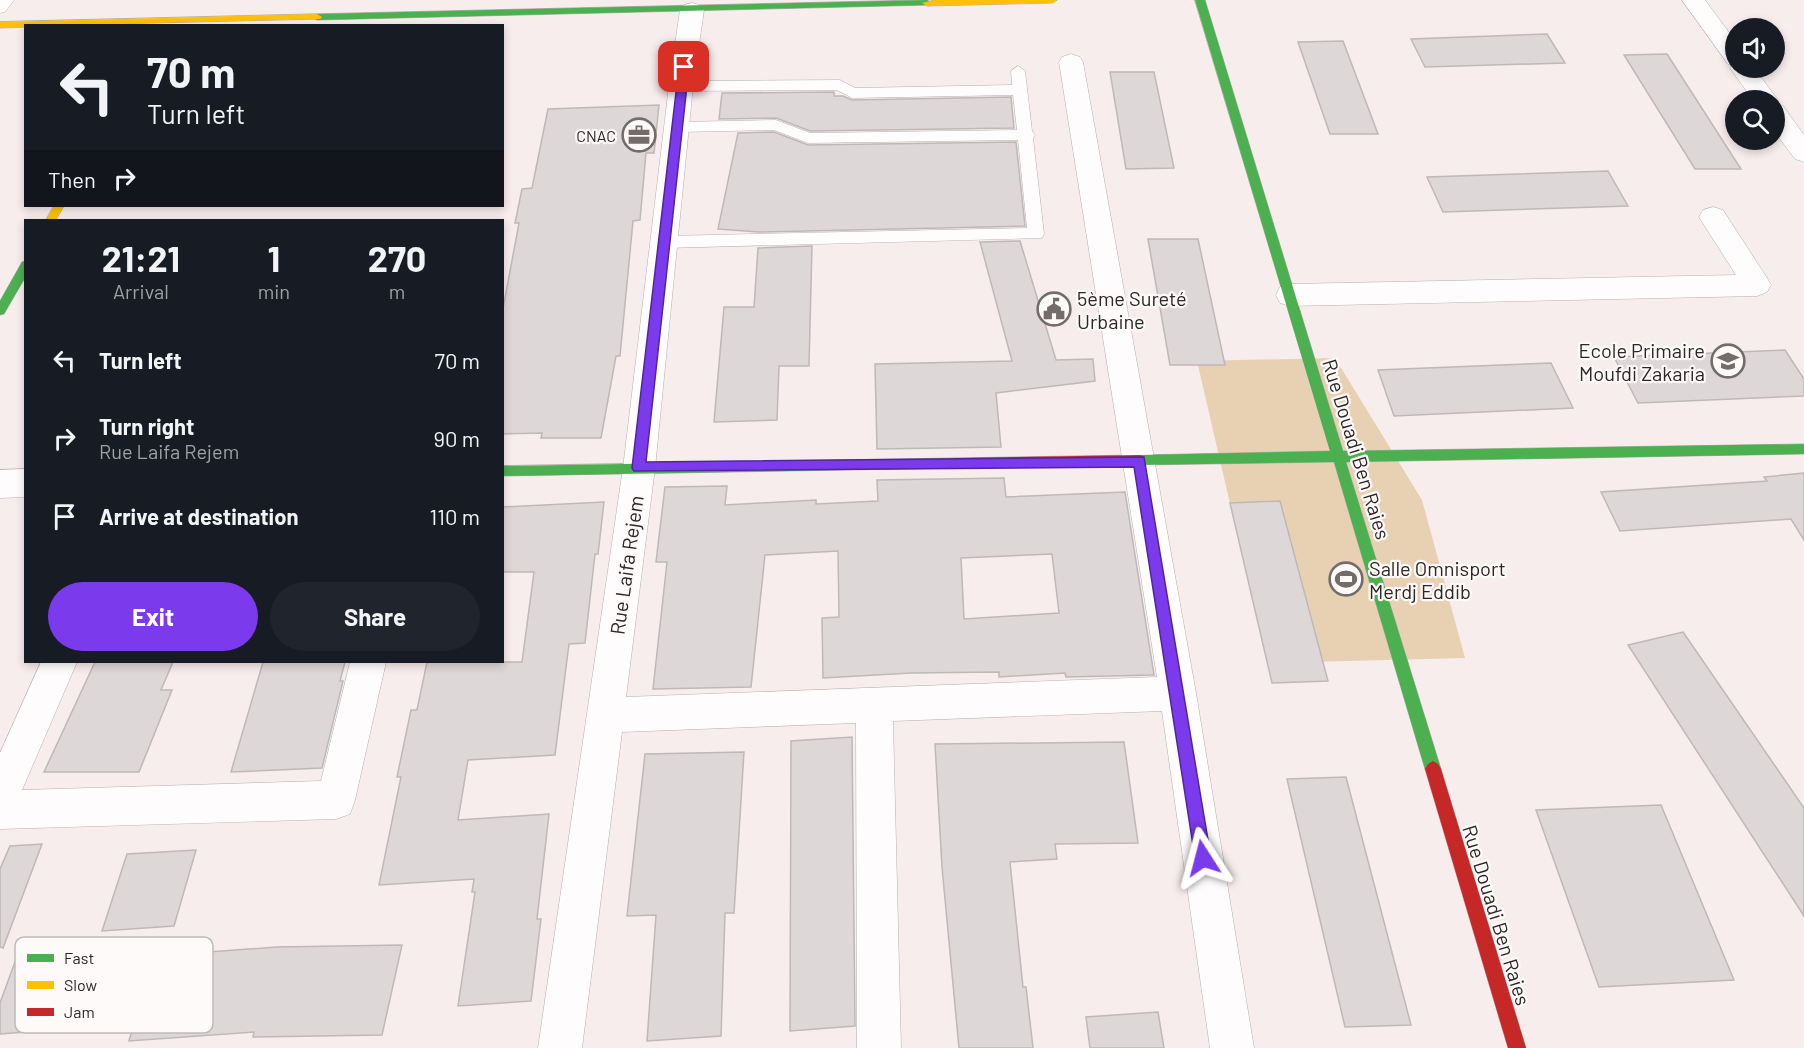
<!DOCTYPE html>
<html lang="en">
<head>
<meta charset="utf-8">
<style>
  body { margin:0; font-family:Barlow,sans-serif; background:#20242c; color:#f1f3f6; height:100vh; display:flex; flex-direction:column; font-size:22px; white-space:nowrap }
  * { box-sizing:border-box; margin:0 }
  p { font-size:20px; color:#9ea1a6 }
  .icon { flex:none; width:33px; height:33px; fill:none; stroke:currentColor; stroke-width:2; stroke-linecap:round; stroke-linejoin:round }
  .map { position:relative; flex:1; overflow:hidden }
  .panel { position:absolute; left:24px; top:219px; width:480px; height:444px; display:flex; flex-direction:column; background:#171b24; border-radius:0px; box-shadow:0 3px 9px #0003 }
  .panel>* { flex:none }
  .banner { position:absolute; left:24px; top:24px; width:480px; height:183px; border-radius:0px; box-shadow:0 3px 9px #0003; background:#171b24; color:#f1f3f6; overflow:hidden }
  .fabs { position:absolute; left:1725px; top:18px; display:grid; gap:12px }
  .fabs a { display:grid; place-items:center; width:60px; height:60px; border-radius:50%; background:#171b24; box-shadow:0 3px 9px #0003; font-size:30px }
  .pin { position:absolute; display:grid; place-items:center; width:51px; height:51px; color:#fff; margin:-26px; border-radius:12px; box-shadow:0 3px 9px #0006 }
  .me { position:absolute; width:66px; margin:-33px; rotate:351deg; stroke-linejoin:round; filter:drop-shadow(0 0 4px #0008) }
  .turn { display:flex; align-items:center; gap:21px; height:126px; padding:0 24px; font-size:27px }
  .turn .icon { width:78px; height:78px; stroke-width:2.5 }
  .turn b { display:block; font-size:42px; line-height:51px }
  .then { display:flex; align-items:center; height:57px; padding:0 24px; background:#0003; gap:12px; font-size:22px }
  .eta { display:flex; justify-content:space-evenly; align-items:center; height:102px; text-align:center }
  .eta b { font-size:36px; font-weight:700; line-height:42px }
  .action { display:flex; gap:12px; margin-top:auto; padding:12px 24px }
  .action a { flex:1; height:69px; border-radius:36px; background:#7c3aed; color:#fff; font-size:24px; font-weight:700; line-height:69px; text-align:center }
  .action a+a { background:#20242c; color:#f1f3f6 }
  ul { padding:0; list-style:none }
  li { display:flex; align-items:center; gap:18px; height:78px; padding:0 24px }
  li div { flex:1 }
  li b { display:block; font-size:22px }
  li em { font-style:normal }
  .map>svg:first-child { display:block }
  .green { fill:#e8d0b3 }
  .building { fill:#ded7d8; stroke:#beb8b8; stroke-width:1.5; fill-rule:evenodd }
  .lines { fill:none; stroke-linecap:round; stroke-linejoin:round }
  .lane-casing { stroke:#b6afae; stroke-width:1 }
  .street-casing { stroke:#b6afae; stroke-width:1 }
  .fast-casing { stroke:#b6afae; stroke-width:1 }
  .slow-casing { stroke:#b6afae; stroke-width:1 }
  .jam-casing { stroke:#b6afae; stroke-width:1 }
  .lane { fill:#fefcfc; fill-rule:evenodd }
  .street { fill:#fefcfc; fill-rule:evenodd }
  .fast { fill:#4caf50; fill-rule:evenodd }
  .slow { fill:#ffc107; fill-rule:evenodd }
  .jam { fill:#c62828; fill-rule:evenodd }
  .route { fill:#7c3aed; stroke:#51269a; stroke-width:1.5 }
  .labels { text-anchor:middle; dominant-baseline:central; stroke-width:4.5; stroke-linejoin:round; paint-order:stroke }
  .far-poi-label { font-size:16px; fill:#2c2626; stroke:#fefafa; text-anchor:end }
  .poi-label { font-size:20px; fill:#2c2626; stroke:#fefafa; text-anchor:start }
  .street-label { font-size:20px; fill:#2c2626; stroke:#fefafa }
  .key { fill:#fefafa; stroke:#bfbaba; stroke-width:1.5 }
  .key-label { font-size:16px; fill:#2c2626 }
</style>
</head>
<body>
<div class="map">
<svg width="1804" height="1048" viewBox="0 0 1804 1048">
  <rect width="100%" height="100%" fill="#f7edec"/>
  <polygon class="green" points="1335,358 1422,500 1465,658 1267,663 1197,361"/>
  <g class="building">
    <polygon points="1547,34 1565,63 1425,67 1411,39"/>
    <polygon points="1343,41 1378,134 1330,134 1298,42"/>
    <polygon points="1667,54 1741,169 1695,169 1624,55"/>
    <polygon points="1110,72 1154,72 1174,168 1126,169"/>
    <polygon points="834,92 834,96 843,96 852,100 1011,97 1014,128 810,131 776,118 719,119 722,93"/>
    <polygon points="659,105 654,153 646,153 640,220 633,221 620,356 616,356 601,438 541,438 542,433 502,434 502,314 519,223 515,223 522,189 532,188 548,109"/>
    <polygon points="774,132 808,145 1016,142 1025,226 759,232 718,229 738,133"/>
    <polygon points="1608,171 1628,206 1443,212 1427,177"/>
    <polygon points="1148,239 1198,239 1225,365 1170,365"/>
    <polygon points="1020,241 1056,360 1093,359 1095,381 996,393 1001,447 877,449 875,364 1012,361 980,242"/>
    <polygon points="812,246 809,366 779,366 777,420 714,422 724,307 754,307 758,248"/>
    <polygon points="1785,350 1804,379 1804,396 1638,403 1614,357"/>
    <polygon points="1551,363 1573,408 1394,416 1378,370"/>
    <polygon points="1804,473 1804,540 1791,519 1620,531 1601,492 1767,481 1764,477"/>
    <path d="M1004 478 1006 497 1125 492 1154 675 1066 677 1065 673 999 677V672L911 673 823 678 822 618 839 617 838 551 765 555 751 687 653 689 667 562H656L665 487 727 486 725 505 816 500V504L878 501 877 480ZM1052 554 1059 613 964 619 961 558Z"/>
    <polygon points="1280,501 1328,681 1272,683 1230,503"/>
    <polygon points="604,502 598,554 595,554 585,643 569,644 555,755 468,760 458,820 549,814 537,919 541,919 531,1001 458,1006 475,892 472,892 474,879 379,885 401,777 397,777 411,710 417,710 427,662 522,662 534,572 502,572 502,507"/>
    <polygon points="1683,632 1804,808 1804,916 1628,645"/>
    <polygon points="95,662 173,662 161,690 172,690 139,772 44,772"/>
    <polygon points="263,662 345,662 340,681 343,681 322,768 231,772"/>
    <polygon points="852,737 855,1026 790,1031 791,741"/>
    <polygon points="1124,742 1138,843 1055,844 1057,859 1010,862 1023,987 1026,987 1033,1048 959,1048 942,867 935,744"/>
    <polygon points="744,752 734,913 725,913 721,1036 647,1041 656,915 627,916 645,754"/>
    <polygon points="1346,777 1411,1025 1345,1027 1287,779"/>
    <polygon points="1661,805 1734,980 1599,987 1536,810"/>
    <polygon points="42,844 3,948 0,947 0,869 10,846"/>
    <polygon points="196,850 174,926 102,931 127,854"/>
    <polygon points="402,945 382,1035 253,1037 254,1032 129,1041 153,956 277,947"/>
    <polygon points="91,946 64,1029 0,1034 0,1003 19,951"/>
    <polygon points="1158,1012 1164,1048 1090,1048 1086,1017"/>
  </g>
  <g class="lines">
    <g class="lane-casing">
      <g id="lane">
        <polygon points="0,0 14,0 5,12 0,13"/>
        <polygon points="1018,66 1025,71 1032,131 1035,135 1033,138 1044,234 1042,238 665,248 659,246 657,242 659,238 665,236 1027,228 1018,140 808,143 774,130 678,132 671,127 678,122 776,120 810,133 1017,130 1013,95 852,98 837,90 681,91 674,86 681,81 840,80 855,88 1012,85 1011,71"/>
      </g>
    </g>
    <g class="street-casing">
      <g id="street">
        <polygon points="1682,0 1705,0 1736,42 1736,68 1754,68 1778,100 1776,104 1783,106 1804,135 1804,162 1795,159 1774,131 1774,100 1753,100 1730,68 1732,65 1728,64"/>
        <polygon points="692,3 700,5 704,10 693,86 655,468 626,697 1157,677 1059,62 1062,57 1071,54 1080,57 1083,62 1196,693 1254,1048 1210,1048 1162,711 893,721 901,1048 857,1048 856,723 622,732 582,1048 538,1048 623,468 669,86 680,10 684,5"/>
        <polygon points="1713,207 1723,210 1767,278 1771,285 1767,292 1757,296 1290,306 1280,303 1276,295 1280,287 1290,284 1736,275 1699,217 1703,210"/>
        <polygon points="26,469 26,497 0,498 0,470"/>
        <polygon points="41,662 77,662 22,790 321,781 350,662 386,662 355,800 350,814 336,819 0,829 0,753"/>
      </g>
    </g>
    <g class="fast-casing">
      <g id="fast">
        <polygon points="927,0 932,3 930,5 317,20 312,17 317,14"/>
        <polygon points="1195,0 1205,0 1343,451 1804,444 1804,454 1346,462 1441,769 1438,774 1433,777 1428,774 1425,769 1334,462 1139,465 1134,464 1133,460 1134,456 1139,455 1330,451"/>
        <polygon points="26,261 26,276 4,314 0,315 0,301 22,262"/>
        <polygon points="957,458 962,459 964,463 962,467 957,468 502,476 502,466"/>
      </g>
    </g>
    <g class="slow-casing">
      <g id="slow">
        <polygon points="935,0 1057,0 1052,3 927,6 922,3"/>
        <polygon points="317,14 322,17 320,19 26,26 26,27 0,28 0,22"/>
        <polygon points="54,206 64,206 56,220 46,220"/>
      </g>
    </g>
    <g class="jam-casing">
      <g id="jam">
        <polygon points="1139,455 1144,456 1145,460 1144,464 1139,465 957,468 952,467 950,463 952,459 957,458"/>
        <polygon points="1433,761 1438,764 1441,769 1526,1048 1508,1048 1425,769 1428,764"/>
      </g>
    </g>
    <use href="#lane" class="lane"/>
    <use href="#street" class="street"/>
    <use href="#fast" class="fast"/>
    <use href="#slow" class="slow"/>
    <use href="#jam" class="jam"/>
  </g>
  <polygon class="route" points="684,64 689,67 646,462 1144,457 1211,858 1209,864 1203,867 1197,864 1195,858 1134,467 634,471 632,468 679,67"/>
  <defs>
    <g id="office-ring" transform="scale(1.725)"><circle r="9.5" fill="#fefafa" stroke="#736c6b" stroke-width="1.5"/><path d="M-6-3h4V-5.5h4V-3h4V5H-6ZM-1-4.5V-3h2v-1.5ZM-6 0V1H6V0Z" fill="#736c6b"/></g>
    <g id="civic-ring" transform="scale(1.725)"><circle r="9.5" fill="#fefafa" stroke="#736c6b" stroke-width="1.5"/><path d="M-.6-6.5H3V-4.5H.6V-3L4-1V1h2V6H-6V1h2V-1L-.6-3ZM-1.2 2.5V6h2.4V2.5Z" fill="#736c6b"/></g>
    <g id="school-ring" transform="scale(1.725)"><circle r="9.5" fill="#fefafa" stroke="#736c6b" stroke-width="1.5"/><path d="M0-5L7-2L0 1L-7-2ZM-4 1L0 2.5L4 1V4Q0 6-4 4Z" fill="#736c6b"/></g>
    <g id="stadium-ring" transform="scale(1.725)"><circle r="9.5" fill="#fefafa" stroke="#736c6b" stroke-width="1.5"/><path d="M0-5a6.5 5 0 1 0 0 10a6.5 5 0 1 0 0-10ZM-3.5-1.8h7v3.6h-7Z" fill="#736c6b"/></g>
  </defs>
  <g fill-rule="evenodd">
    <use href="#office-ring" x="639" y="135"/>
    <use href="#civic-ring" x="1054" y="309"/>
    <use href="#school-ring" x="1728" y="361"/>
    <use href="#stadium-ring" x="1346" y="579"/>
  </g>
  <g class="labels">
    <g class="far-poi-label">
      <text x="616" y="135">CNAC</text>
    </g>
    <g class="poi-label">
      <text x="1077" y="298">5ème Sureté<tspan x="1077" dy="23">Urbaine</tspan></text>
      <text x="1705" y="350" text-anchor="end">Ecole Primaire<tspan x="1705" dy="23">Moufdi Zakaria</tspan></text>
      <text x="1369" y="568">Salle Omnisport<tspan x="1369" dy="23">Merdj Eddib</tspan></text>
    </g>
    <g class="street-label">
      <text transform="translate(1357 449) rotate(73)">Rue Douadi Ben Raies</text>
      <text transform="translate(626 565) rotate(-82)">Rue Laifa Rejem</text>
      <text transform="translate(1497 915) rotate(73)">Rue Douadi Ben Raies</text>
    </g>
  </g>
  <rect x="15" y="937" width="198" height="96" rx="9" class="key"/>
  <rect x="27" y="954" width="27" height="8" fill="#4caf50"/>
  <rect x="27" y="981" width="27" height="8" fill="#ffc107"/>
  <rect x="27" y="1008" width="27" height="8" fill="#c62828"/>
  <g class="key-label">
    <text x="64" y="964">Fast</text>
    <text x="64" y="991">Slow</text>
    <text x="64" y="1018">Jam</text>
  </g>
</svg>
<div class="fabs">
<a><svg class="icon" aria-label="sound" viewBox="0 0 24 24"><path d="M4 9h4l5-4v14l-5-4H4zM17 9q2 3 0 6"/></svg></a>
<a><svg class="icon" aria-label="search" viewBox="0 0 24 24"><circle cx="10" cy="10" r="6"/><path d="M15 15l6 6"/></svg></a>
</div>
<div class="pin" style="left:684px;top:67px;background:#d93025"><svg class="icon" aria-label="arrive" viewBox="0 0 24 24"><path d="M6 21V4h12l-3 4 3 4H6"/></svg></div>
<svg class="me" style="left:1203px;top:858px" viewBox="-20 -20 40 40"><path d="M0-17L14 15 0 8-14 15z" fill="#7c3aed" stroke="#fff" stroke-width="4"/></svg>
<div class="banner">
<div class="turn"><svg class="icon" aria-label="left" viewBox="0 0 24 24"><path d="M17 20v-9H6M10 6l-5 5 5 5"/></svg><div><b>70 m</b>Turn left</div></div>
<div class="then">Then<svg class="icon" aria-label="right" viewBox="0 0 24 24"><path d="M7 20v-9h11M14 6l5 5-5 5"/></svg></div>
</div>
<section class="panel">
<div class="eta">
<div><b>21:21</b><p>Arrival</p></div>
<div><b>1</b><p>min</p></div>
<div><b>270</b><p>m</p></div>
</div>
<ul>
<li><svg class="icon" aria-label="left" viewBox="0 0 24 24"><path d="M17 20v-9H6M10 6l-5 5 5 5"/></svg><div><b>Turn left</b></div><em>70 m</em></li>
<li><svg class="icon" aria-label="right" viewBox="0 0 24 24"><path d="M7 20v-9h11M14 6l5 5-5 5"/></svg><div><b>Turn right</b><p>Rue Laifa Rejem</p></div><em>90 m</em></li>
<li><svg class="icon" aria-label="arrive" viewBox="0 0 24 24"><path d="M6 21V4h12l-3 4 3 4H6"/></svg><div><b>Arrive at destination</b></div><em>110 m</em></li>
</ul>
<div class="action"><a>Exit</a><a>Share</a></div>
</section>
</div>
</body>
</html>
